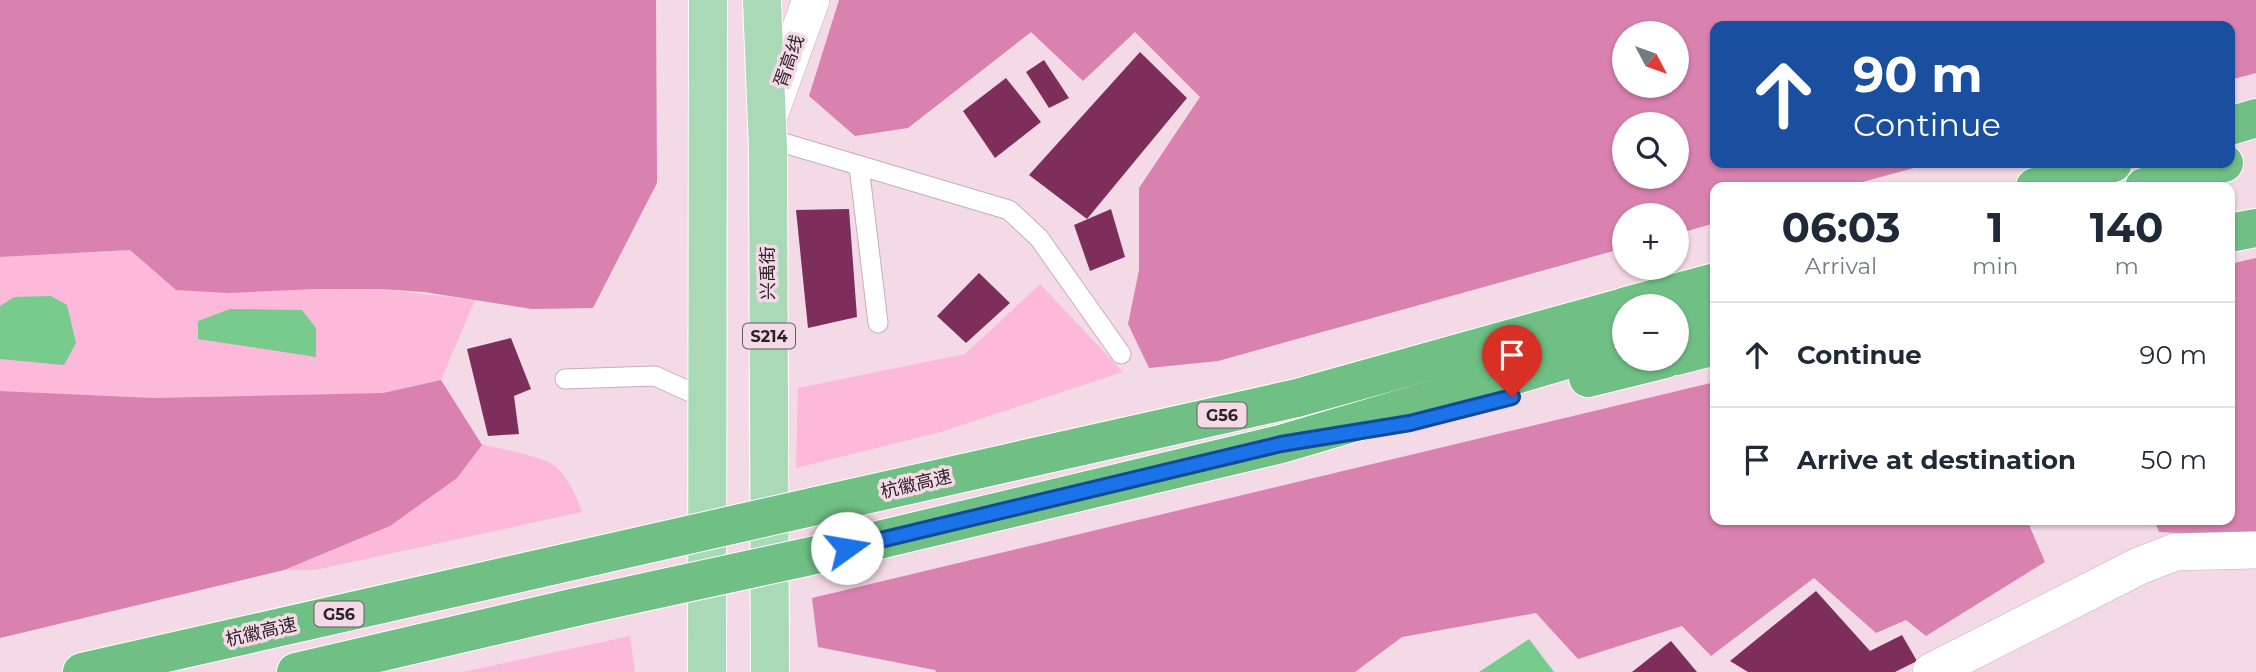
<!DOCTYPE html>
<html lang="en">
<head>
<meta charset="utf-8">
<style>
  body { margin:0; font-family:Montserrat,"Noto Sans SC",sans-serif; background:#f2f2f3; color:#1f2937; height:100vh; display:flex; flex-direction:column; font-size:26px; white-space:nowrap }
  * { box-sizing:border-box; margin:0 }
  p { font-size:23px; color:#747a83 }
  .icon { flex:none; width:38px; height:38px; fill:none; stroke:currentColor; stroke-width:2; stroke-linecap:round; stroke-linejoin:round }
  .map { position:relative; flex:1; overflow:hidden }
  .sheet { position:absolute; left:1710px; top:182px; width:525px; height:343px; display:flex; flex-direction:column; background:#fff; border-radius:14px; box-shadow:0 2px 5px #0004 }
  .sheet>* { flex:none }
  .top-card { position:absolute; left:1710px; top:21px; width:525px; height:147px; border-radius:14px; box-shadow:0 2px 5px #0004; background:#1a4fa0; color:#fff; overflow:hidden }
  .needle { width:46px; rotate:131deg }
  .controls { position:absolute; left:1612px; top:21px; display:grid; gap:14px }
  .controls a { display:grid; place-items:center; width:77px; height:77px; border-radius:50%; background:#fff; box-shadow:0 2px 5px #0004; font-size:35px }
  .pin { position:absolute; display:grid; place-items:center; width:60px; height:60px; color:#fff; margin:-72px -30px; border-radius:50% 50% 50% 0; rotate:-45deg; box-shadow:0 0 7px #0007 }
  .pin .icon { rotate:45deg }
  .me { position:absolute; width:77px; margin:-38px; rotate:77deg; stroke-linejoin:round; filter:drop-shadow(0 0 5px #0008) }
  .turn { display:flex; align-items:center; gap:24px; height:147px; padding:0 28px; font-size:32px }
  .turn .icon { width:91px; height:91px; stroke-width:2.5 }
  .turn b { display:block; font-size:49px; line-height:60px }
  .eta { display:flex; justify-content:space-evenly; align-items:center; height:119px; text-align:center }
  .eta b { font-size:42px; font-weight:700; line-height:49px }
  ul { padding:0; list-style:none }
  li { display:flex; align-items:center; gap:21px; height:105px; padding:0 28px; border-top:2px solid #e0e1e3 }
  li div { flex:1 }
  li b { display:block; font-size:26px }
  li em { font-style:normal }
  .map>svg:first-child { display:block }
  .green { fill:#fcb9da }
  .forest { fill:#d981af; fill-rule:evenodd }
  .water { fill:#77cb8d }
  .building { fill:#7d2e5b }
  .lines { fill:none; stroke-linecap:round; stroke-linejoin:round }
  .lane-casing { stroke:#c7adb9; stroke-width:21 }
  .street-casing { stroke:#c7adb9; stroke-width:38 }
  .primary-casing { stroke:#fff; stroke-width:40 }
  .highway-casing { stroke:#fff; stroke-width:40 }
  .lane { stroke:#fff; stroke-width:19 }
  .street { stroke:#fff; stroke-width:37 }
  .primary { stroke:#a9d9b6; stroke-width:38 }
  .highway { stroke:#70c085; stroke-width:38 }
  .highway-bridge-casing { stroke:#fff; stroke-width:40; stroke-linecap:butt }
  .highway-bridge { stroke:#70c085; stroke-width:38 }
  .route-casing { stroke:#114b97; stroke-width:18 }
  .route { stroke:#1a73e8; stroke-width:12 }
  .labels { text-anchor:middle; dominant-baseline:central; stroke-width:7; stroke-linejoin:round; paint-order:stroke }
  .shield { fill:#f4d9e6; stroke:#685960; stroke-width:2 }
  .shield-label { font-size:16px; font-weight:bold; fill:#2c2227 }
  .street-label { font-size:18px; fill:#2c2227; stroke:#f4d9e6 }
</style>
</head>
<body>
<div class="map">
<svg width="2256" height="672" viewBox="0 0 2256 672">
  <rect width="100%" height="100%" fill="#f4d9e6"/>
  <g class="green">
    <polygon points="130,250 176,290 380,289 475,300 441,380 383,393 154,398 0,391 0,257"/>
    <polygon points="1040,284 1123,372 941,432 796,468 798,388 965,354"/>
    <path d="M481 444C498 449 546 456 557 468 569 480 577 496 582 512L315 570H284L390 526Z"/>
    <polygon points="630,636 635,672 463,672"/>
  </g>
  <g class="forest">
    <polygon points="0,0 656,0 657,183 593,308 532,309 424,292 380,289 317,289 229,293 176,290 130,250 0,257"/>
    <path d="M839 0H2256V73L2230 80V26H1715V163H1932L1844 187H1715V223L1677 234 1676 215H1624V248L1218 361 1149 368 1128 324 1139 270V188L1200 97 1135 32 1083 81 1031 32 908 128 855 136 809 96ZM1624 33H1676V86H1624ZM1624 124H1676V177H1624Z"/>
    <polygon points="2256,258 2256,537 2159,532 2154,520 2230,520 2230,264"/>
    <polygon points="441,380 482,445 457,478 390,526 284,570 0,638 0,391 154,398 383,393"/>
    <polygon points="1715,382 1715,520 2027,520 2045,562 1926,636 1906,620 1876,633 1814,578 1711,656 1682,626 1578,659 1536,613 1402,637 1355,672 936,672 935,670 818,647 812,598"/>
  </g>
  <g class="water">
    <polygon points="51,296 67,305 76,343 64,365 0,359 0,306 14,297"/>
    <polygon points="230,309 302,310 316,328 316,357 198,339 198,321"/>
    <polygon points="1529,639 1554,672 1479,672"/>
  </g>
  <g class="building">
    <polygon points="1140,52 1187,98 1087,219 1029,175"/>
    <polygon points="1044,60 1069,98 1049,108 1026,72"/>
    <polygon points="1006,78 1041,122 995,158 963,111"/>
    <polygon points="849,209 857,317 808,328 796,210"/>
    <polygon points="1111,209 1125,257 1090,271 1074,225"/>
    <polygon points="979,273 1010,303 966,343 937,316"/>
    <polygon points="511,338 531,389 514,396 519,434 488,436 467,349"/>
    <polygon points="1816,591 1870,651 1902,635 1917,661 1895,672 1748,672 1730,661"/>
    <polygon points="1671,641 1697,672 1632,672"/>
  </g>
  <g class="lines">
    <g class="lane-casing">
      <g id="lane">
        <polyline points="767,138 1009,210 1039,238 1121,354"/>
        <polyline points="859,166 878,323"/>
        <polyline points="565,379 655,376 708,400"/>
      </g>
    </g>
    <g class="street-casing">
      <g id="street">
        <polyline points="767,121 811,0"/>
        <polyline points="1931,672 2139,566 2175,552 2256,550"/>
      </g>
    </g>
    <g class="primary-casing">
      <g id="primary">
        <polyline points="762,0 768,149 770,672"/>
        <polyline points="707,672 708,0"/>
      </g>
    </g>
    <g class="highway-casing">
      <g id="highway">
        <polyline points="2230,126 2256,118"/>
        <polyline points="2035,187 2113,163"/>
        <polyline points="2144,187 2224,163"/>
        <polyline points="2230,233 2256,228"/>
        <polyline points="1626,306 1715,282"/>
        <polyline points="1676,327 1715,316"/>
        <polyline points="1676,356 1715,346"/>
        <polyline points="1588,378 1665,359"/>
        <polyline points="816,506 1297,398 1624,307"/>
        <polyline points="820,554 1281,444 1624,343"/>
        <polyline points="82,672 595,556"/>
        <polyline points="296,672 576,607"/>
      </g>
    </g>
    <use href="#lane" class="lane"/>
    <use href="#street" class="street"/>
    <use href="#primary" class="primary"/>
    <use href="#highway" class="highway"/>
    <g class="highway-bridge-casing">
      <g id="highway-bridge">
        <polyline points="595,556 816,506"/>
        <polyline points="576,607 820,554"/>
      </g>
    </g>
    <use href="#highway-bridge" class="highway-bridge"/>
  </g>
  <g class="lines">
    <g class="route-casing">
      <polyline id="route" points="847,548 1281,444 1410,423 1512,397"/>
    </g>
    <use href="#route" class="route"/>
  </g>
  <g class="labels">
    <g class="shield">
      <rect x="743" y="323.5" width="52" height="25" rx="5"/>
      <rect x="1197.5" y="402.5" width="49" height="25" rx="5"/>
      <rect x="314.5" y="601.5" width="49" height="25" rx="5"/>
    </g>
    <g class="shield-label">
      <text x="769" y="336">S214</text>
      <text x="1222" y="415">G56</text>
      <text x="339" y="614">G56</text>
    </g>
    <g class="street-label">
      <text transform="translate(789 61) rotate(-70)">胥高线</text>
      <text transform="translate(768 273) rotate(-90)">兴禹街</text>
      <text transform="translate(916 484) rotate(-13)">杭徽高速</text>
      <text transform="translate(261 632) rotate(-13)">杭徽高速</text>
    </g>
  </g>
</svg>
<div class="controls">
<a><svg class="needle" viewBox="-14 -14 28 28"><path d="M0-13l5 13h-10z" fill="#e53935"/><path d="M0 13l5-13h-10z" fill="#747a83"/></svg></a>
<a><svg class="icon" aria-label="search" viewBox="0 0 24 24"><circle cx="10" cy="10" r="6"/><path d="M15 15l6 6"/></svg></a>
<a>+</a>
<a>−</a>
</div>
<div class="pin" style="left:1512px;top:397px;background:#d93025"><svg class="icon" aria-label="arrive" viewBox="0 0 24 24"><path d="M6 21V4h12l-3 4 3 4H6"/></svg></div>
<svg class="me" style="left:847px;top:548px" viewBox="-20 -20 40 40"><circle r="19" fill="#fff"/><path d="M0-13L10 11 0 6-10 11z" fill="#1a73e8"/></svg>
<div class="top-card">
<div class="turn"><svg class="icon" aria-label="ahead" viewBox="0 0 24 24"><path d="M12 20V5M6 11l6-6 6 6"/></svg><div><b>90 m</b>Continue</div></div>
</div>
<section class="sheet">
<div class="eta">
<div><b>06:03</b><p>Arrival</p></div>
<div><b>1</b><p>min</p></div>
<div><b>140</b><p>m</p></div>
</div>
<ul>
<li><svg class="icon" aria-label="ahead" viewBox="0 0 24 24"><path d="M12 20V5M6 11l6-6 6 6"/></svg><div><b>Continue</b></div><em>90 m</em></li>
<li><svg class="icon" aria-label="arrive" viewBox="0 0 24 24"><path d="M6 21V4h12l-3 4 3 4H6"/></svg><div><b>Arrive at destination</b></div><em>50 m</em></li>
</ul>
</section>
</div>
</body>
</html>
